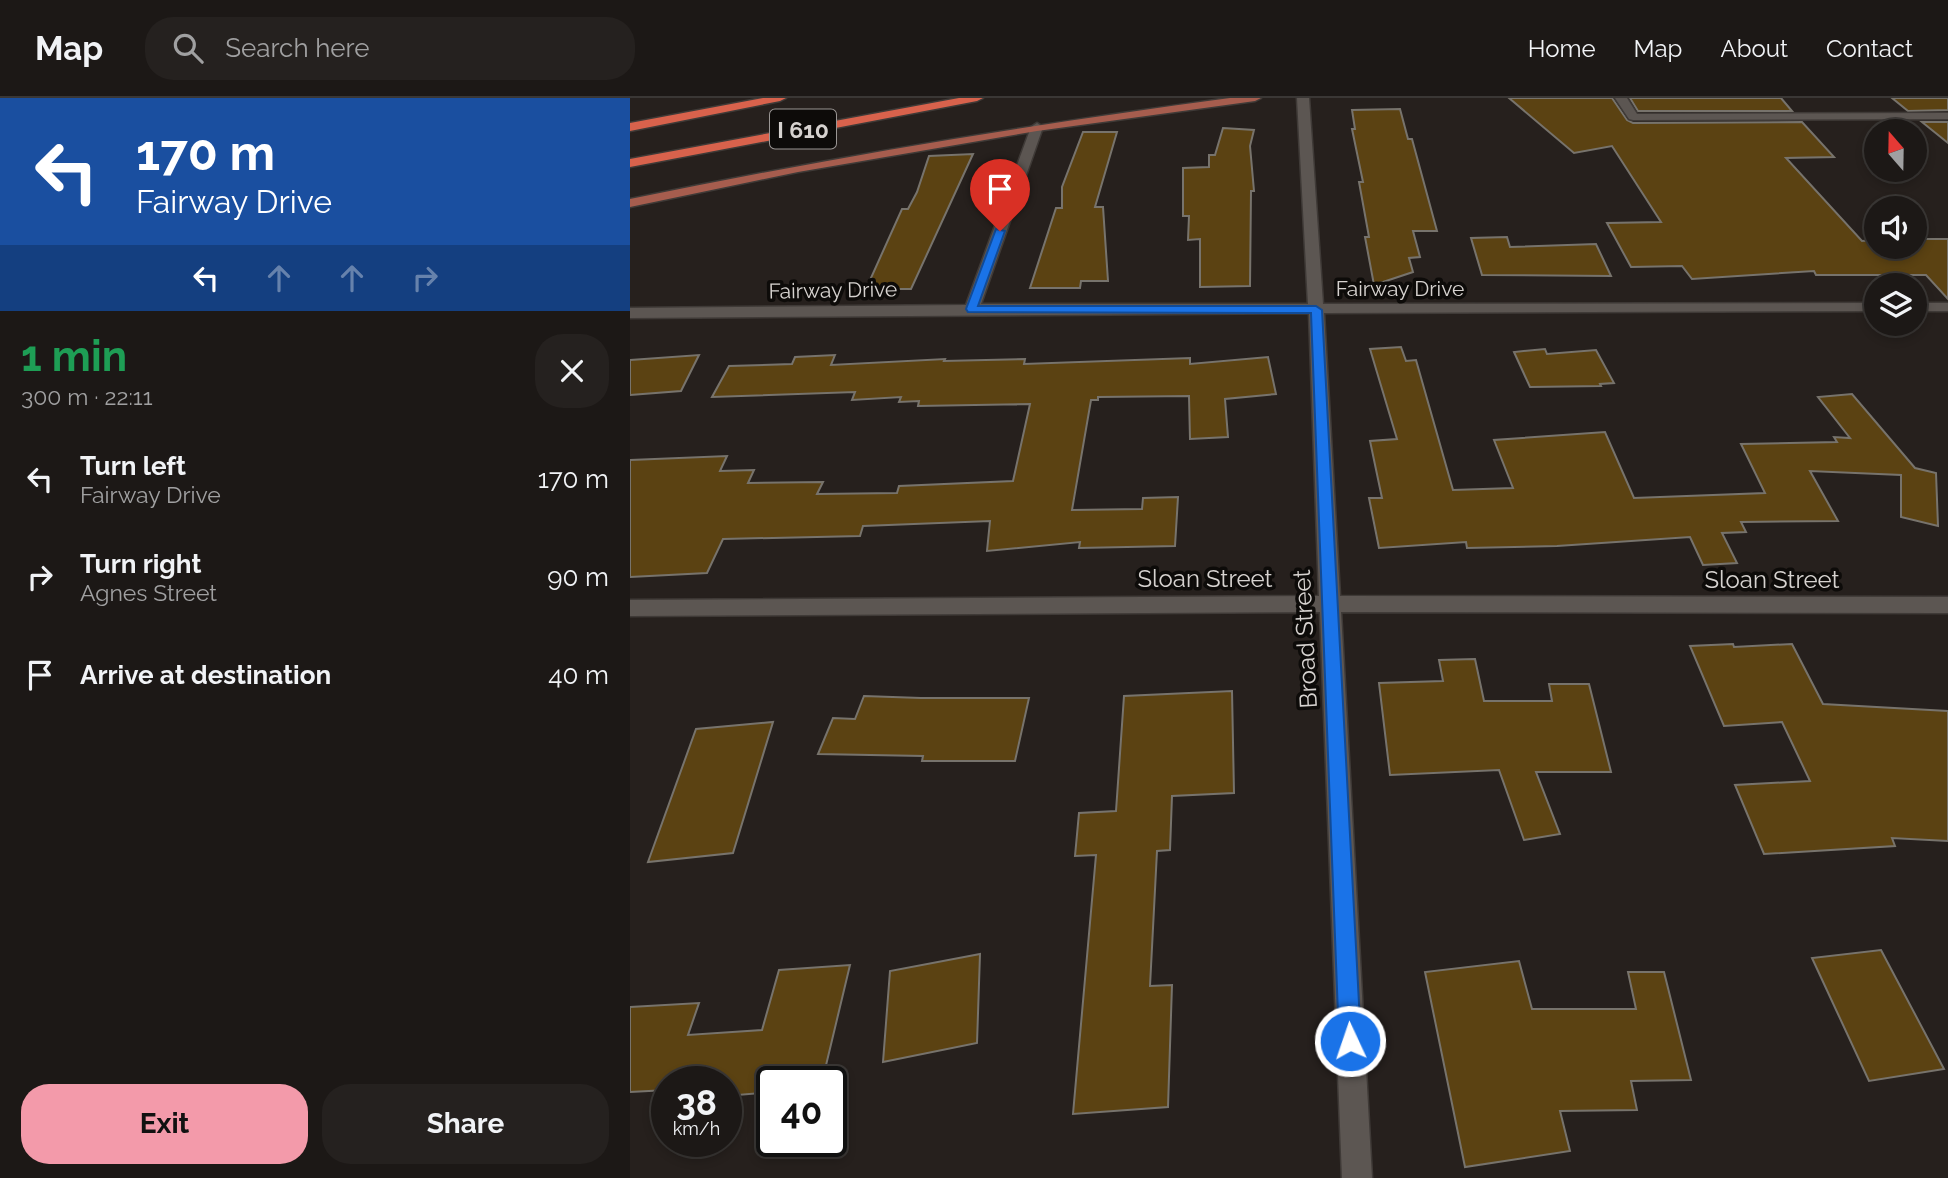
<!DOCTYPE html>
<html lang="en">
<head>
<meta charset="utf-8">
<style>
  body { margin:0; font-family:Raleway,sans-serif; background:#25211f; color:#f1f3f6; height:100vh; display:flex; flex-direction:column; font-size:26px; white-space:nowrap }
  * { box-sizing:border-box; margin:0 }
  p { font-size:23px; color:#a0a0a1 }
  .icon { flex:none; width:38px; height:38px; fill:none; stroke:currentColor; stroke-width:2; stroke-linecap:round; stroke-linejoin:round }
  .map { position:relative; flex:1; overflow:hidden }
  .details { display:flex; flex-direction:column; background:#1c1816; width:630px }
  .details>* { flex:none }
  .guide { background:#1a4fa0; color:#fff; overflow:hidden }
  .needle { width:46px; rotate:340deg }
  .buttons { position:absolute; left:1234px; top:21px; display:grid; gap:14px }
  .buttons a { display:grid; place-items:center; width:63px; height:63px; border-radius:50%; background:#1c1816; box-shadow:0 4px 10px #0003,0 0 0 2px #3a3735; font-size:35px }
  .speed { position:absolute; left:21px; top:968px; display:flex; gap:14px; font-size:35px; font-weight:700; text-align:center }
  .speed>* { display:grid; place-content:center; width:91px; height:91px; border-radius:50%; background:#1c1816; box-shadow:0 4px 10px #0003,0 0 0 2px #3a3735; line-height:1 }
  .speed small { font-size:18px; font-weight:400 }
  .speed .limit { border:4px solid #111; border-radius:10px; background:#fff; color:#111 }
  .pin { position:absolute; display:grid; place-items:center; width:60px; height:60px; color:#fff; margin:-72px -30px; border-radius:50% 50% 50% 0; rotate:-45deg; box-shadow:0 0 7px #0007 }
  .pin .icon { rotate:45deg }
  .me { position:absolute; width:77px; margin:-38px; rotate:357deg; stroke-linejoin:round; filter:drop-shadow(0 0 5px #0008) }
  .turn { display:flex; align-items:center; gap:24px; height:147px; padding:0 21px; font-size:32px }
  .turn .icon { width:91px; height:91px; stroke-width:2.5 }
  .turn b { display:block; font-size:49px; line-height:60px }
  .lanes { display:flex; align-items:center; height:66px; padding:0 21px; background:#0003; justify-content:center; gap:35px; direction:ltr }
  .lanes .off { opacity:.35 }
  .round { display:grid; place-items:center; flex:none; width:74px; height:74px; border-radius:28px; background:#25211f }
  .overview { display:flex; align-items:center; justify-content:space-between; height:119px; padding:0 21px }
  h1 { font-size:42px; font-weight:700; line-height:52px; color:#1e9e55 }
  .action { display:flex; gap:14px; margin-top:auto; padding:14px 21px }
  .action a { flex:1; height:80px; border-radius:28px; background:#f39aaa; color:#111; font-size:28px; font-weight:700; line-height:80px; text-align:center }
  .action a+a { background:#25211f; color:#f1f3f6 }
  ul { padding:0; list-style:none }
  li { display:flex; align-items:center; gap:21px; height:98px; padding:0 21px }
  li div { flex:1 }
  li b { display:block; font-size:26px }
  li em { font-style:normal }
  header { display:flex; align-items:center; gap:42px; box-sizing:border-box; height:98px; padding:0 35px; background:#1c1816; border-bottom:2px solid #3a3735 }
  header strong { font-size:33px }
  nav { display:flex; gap:38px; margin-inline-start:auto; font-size:24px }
  .search { width:490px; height:63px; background:#25211f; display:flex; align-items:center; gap:18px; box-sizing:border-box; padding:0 24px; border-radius:28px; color:#a0a0a1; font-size:26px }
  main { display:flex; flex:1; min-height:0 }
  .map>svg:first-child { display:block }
  .building { fill:#5b4212; stroke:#77736c; stroke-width:2 }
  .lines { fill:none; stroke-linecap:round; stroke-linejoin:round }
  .minor-casing { stroke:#3f3a37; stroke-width:3 }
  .major-casing { stroke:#3f3a37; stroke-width:3 }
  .highway-casing { stroke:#3f3a37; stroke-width:3 }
  .minor { fill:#5c5652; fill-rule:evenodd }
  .major { fill:#a65d4e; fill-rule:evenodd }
  .highway { fill:#d8624c; fill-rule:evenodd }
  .route { fill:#1a73e8; stroke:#114b97; stroke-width:2 }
  .labels { text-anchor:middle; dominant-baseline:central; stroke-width:7; stroke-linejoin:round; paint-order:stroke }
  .far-street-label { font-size:21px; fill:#d6d2cf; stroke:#0d0b09 }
  .shield { fill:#0d0b09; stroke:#9a9694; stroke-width:2 }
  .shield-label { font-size:23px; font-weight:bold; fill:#d6d2cf }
  .street-label { font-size:24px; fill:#d6d2cf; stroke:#0d0b09 }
</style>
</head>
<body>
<header>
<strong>Map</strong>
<div class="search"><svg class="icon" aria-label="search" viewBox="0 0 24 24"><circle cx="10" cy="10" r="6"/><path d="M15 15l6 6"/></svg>Search here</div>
<nav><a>Home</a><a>Map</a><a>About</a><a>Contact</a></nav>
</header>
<main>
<section class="details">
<div class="guide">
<div class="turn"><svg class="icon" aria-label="left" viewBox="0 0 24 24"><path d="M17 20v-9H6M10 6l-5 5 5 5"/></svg><div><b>170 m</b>Fairway Drive</div></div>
<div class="lanes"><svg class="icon" aria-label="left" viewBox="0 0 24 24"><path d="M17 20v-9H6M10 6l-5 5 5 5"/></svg><svg class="icon off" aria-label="ahead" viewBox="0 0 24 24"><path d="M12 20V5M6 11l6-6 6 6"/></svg><svg class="icon off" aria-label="ahead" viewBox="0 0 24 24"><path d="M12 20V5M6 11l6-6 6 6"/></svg><svg class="icon off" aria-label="right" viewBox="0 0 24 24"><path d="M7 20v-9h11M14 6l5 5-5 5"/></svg></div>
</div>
<div class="overview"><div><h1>1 min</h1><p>300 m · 22:11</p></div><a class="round"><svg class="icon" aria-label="close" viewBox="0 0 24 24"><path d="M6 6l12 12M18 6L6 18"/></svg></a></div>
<ul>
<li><svg class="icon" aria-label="left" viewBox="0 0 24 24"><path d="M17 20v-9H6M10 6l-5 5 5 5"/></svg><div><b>Turn left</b><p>Fairway Drive</p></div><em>170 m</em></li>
<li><svg class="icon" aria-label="right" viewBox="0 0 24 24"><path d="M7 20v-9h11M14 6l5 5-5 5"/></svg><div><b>Turn right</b><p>Agnes Street</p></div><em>90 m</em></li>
<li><svg class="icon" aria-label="arrive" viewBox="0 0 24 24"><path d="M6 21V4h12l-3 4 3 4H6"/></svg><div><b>Arrive at destination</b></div><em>40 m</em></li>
</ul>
<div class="action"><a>Exit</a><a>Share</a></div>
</section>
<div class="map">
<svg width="1318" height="1080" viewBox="0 0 1318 1080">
  <rect width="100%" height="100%" fill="#26201d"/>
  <g class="building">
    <polygon points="879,0 982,0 997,22 1003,25 1172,24 1204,59 1156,60 1232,143 1246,142 1246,149 1284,149 1284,141 1318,141 1318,201 1296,177 1186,177 1184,173 1062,181 1052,168 1001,169 977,125 1031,124 982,48 944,55"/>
    <polygon points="1000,0 1151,0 1162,13 1008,13"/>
    <polygon points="1262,0 1318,0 1318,12 1278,13"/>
    <polygon points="770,11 778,41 782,41 807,133 783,133 790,159 779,160 783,174 744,187 735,139 739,139 729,84 733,84 722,31 725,31 722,12"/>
    <polygon points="1292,24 1318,24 1318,45"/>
    <polygon points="593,30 624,32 620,48 624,93 621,93 620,188 570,189 570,141 558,142 559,118 553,118 553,70 579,69 579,57 585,57"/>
    <polygon points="453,34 487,34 465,109 473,109 478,183 451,183 450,190 400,190 426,110 432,110 432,89"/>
    <polygon points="343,56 281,191 236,191 272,111 278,111 287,94 299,58"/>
    <polygon points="877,139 880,149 966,146 981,178 852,177 841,140"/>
    <polygon points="771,249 776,263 786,262 823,392 883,390 864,342 975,334 1004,400 1135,395 1111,346 1207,344 1204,339 1220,340 1188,299 1222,296 1285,370 1306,375 1308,428 1271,419 1271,377 1180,373 1208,423 1111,424 1116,434 1092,435 1107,465 1073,467 1060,439 927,448 837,450 836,444 749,450 739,400 752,400 740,343 767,341 740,251"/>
    <polygon points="915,251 917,256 966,252 984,285 970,286 971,288 900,289 884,254"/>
    <polygon points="69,257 51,293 0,297 0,262"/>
    <polygon points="205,257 201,267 315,261 314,263 395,261 394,266 560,260 560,266 638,259 646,296 595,301 598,339 560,341 559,298 468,299 468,302 461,302 442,412 512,411 513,400 548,399 545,448 449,450 450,444 357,453 360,423 233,428 230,438 93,441 77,475 0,479 0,362 97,358 90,373 124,372 118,385 193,384 187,396 267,395 269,388 383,383 400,306 288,308 289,303 269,304 271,299 222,302 225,294 82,299 99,268 162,266 165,259"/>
    <polygon points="1103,546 1104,549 1162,546 1193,606 1318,613 1318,743 1262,740 1265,748 1134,756 1105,687 1180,683 1152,624 1094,628 1060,548"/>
    <polygon points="845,561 854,603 922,603 919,586 959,586 981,674 906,674 930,736 894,742 869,672 760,677 749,585 813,583 809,562"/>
    <polygon points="602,593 604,695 542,698 540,752 527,753 520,888 542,887 538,1009 443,1016 466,757 445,758 449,715 486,713 494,598"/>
    <polygon points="234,598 291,600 399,600 385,663 292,663 293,658 188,656 203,620 225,621"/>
    <polygon points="143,624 103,755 18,764 66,631"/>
    <polygon points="1251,852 1314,971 1239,983 1182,860"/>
    <polygon points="350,856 347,945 253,964 260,873"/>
    <polygon points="889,863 902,911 1006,911 998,874 1034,874 1061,982 1001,983 1007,1012 930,1013 940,1053 835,1069 795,874"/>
    <polygon points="220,867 192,984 142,984 142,994 96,998 96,984 37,984 37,992 0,994 0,909 69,905 58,937 132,932 149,872"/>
  </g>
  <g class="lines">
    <g class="minor-casing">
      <g id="minor">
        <polygon points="667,0 679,0 693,206 1246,205 1246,213 694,215 710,498 1318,499 1318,515 711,514 742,1080 712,1080 690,514 0,518 0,502 689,498 679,215 0,220 0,210 336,207 401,29 407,25 413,29 351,206 678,206"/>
        <polygon points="985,0 997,0 1007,16 1318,15 1318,21 1003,22 999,21"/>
        <rect x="1284" y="205" width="34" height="8"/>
      </g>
    </g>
    <g class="major-casing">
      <path id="major" d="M600 0H631L625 3 407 33 168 74 0 109V101C199 60 398 27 600 0Z"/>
    </g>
    <g class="highway-casing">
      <g id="highway">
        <polygon points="133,0 156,0 150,3 0,33 0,25"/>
        <polygon points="329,0 353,0 347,3 0,69 0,61"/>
      </g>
    </g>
    <use href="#minor" class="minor"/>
    <use href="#major" class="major"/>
    <use href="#highway" class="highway"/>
  </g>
  <polygon class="route" points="366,131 375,133 348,208 686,208 692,212 731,943 728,951 720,954 713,951 709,943 681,215 338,214 336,211"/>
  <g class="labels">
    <g class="far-street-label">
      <text x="770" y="190">Fairway Drive</text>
      <text transform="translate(203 192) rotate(-1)">Fairway Drive</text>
    </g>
    <rect class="shield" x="140" y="11.5" width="66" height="39" rx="5"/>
    <g class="shield-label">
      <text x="173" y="31">I 610</text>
    </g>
    <g class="street-label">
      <text x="575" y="480">Sloan Street</text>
      <text x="1142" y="481">Sloan Street</text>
      <text transform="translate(675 541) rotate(-93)">Broad Street</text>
    </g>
  </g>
</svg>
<div class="buttons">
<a><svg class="needle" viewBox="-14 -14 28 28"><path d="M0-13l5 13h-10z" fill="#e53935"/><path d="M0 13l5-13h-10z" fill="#a0a0a1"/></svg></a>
<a><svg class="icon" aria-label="sound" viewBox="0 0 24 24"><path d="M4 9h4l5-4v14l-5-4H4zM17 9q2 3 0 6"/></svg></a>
<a><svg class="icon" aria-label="layers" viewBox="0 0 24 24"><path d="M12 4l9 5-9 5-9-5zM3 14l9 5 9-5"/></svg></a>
</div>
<div class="speed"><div>38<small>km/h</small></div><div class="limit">40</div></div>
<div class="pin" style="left:370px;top:133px;background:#d93025"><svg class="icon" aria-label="arrive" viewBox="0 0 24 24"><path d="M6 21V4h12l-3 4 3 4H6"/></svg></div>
<svg class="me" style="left:720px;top:943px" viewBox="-20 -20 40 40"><circle r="17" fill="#1a73e8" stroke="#fff" stroke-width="3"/><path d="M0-11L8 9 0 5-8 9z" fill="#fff"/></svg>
</div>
</main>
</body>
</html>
